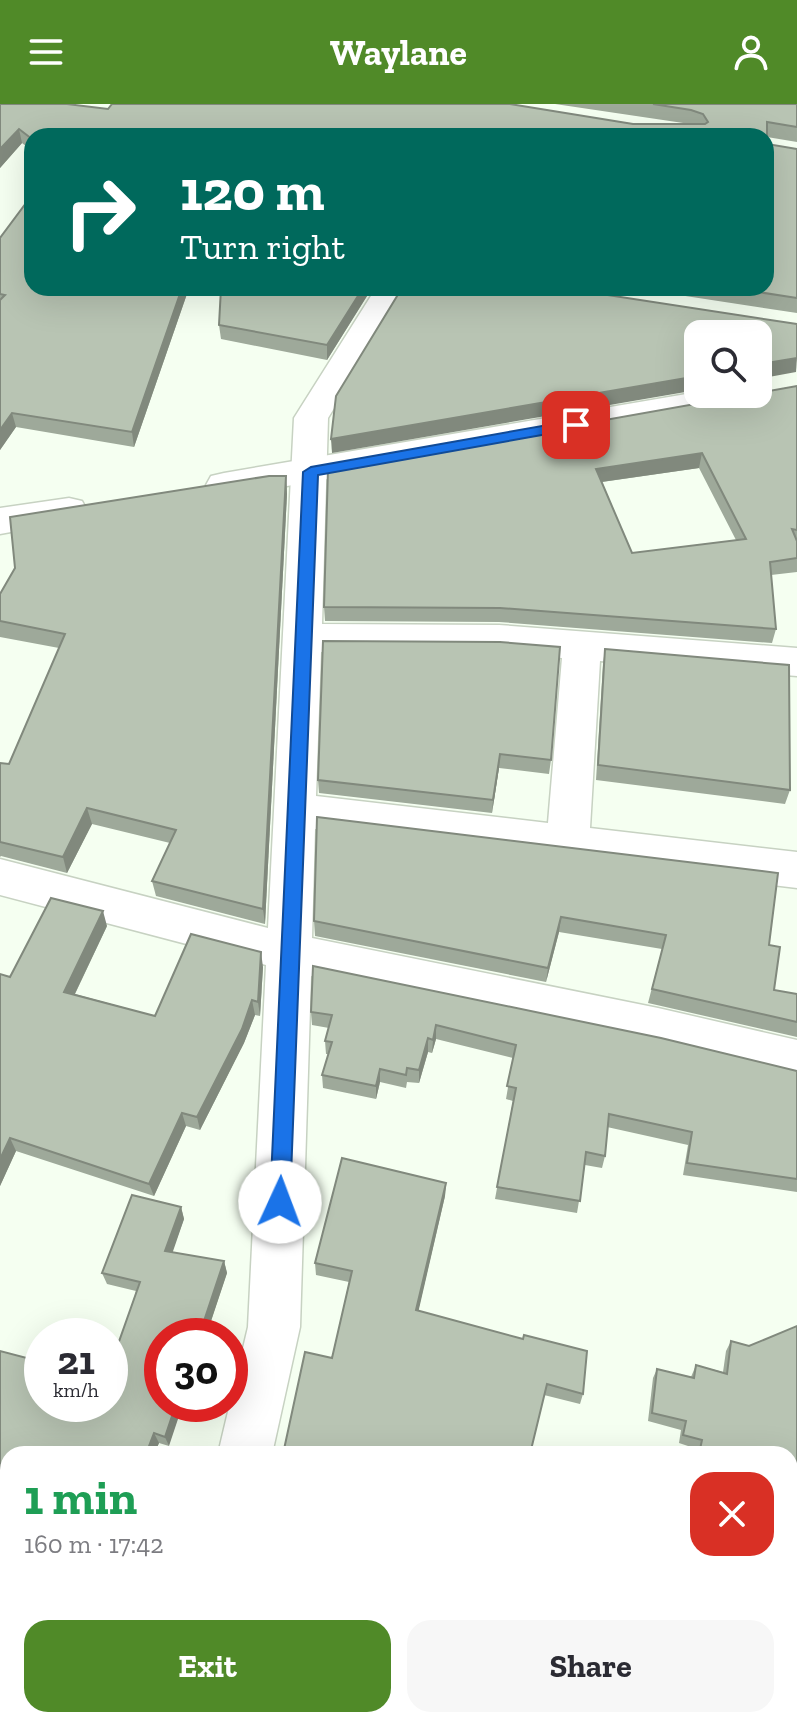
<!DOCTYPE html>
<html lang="en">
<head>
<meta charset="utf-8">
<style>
  body { margin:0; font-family:"Zilla Slab",serif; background:#f7f7f7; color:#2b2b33; height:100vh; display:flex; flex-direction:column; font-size:30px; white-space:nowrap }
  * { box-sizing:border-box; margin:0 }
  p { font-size:26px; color:#7c7c81 }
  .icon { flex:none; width:44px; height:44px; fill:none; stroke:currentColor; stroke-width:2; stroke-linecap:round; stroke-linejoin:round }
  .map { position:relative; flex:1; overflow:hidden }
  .side { position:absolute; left:0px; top:1342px; width:798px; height:282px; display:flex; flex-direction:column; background:#fff; border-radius:24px 24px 0 0; box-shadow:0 8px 32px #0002 }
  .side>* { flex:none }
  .banner { position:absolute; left:24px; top:24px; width:750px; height:168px; border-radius:24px; box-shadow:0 8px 32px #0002; background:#00695c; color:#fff; overflow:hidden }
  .controls { position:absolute; left:684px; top:216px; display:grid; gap:16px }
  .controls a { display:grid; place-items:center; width:88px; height:88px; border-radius:16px; background:#fff; box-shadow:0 8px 32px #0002; font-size:40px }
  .speed { position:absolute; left:24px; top:1214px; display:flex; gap:16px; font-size:40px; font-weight:700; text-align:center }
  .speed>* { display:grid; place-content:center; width:104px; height:104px; border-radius:50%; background:#fff; box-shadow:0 8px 32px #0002; line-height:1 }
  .speed small { font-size:20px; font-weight:400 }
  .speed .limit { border:12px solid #d22; background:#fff; color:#111 }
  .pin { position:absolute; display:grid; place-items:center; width:68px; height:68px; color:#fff; margin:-34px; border-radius:16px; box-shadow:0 4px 12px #0006 }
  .me { position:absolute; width:88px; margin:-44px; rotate:2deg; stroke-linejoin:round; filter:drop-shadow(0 0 6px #0008) }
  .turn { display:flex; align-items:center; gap:28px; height:168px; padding:0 24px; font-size:36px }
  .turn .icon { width:104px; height:104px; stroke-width:2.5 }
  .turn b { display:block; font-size:56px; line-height:68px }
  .round { display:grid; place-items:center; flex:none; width:84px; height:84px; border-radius:24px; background:#f7f7f7 }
  .summary { display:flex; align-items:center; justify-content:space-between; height:136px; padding:0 24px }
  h1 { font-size:48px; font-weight:700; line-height:60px; color:#1e9e55 }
  .primary-button { display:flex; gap:16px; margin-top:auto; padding:16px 24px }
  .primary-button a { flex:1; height:92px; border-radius:24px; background:#508a28; color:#fff; font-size:32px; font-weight:700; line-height:92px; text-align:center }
  .primary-button a+a { background:#f7f7f7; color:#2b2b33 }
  header { display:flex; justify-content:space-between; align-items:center; height:104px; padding:0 24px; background:#508a28; color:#fff; font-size:36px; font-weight:700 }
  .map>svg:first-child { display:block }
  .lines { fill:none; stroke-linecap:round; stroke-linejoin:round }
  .street-casing { stroke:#c7d2c2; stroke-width:3 }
  .secondary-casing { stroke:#c7d2c2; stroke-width:3 }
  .street { fill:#fff; fill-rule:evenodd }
  .secondary { fill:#fff; fill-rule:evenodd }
  .wall { fill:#9ea99a; fill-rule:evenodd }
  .shaded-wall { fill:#81897d }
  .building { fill:#b8c4b3; stroke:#81897d; stroke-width:2; fill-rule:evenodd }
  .route { fill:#1a73e8; stroke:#114b97; stroke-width:2 }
</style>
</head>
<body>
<header><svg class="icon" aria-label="menu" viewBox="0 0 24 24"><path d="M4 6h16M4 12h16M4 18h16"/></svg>Waylane<svg class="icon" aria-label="person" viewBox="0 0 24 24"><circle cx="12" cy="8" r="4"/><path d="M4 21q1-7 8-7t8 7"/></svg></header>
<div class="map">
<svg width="797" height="1623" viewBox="0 0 797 1623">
  <rect width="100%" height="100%" fill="#f5fff1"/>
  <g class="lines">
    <g class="street-casing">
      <g id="street">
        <path d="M376 184H408L328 314 322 520 499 521 797 544V572L600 557 590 724 797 748V784L315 725 312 834 658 904 797 936V978L658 944 311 872 300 1223 272 1350H218L248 1223 266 861 0 791V755L268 824 294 314ZM321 548 499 549 562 554 548 719 316 692Z"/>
        <polygon points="790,1462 797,1464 797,1522 790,1520"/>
        <polygon points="153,1616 213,1616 211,1623 151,1623"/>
      </g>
    </g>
    <g class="secondary-casing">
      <g id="secondary">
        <polygon points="758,280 765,282 770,290 765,298 753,301 224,393 211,390 206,381 211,372 224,369 698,288 758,290"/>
        <polygon points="69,394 82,397 87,406 82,415 0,430 0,404"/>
      </g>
    </g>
    <use href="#street" class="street"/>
    <use href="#secondary" class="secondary"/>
  </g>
  <g class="wall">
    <polygon points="0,0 108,5 633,20 690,20 555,0 797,0 797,38 767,33 767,40 797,45 797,209 633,184 766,184 32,32 32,47 22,39 0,64"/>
    <polygon points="0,134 32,184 189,184 134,343 16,323 0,346"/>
    <polygon points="221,184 372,184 327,256 221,235 219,221"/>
    <path d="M797 282V468L771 471 776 525 772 539 499 518 325 517 324 503ZM699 364 736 436 632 449 602 378Z"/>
    <polygon points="286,372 287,390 265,820 156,792 152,777 170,739 92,720 67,769 1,752 0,753 0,659 9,660 59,544 0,533 0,490"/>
    <polygon points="323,537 551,656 549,670 499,664 492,709 319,689 318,676"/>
    <polygon points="605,545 790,686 785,700 596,676 603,560"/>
    <polygon points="317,713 769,841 774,886 797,890 797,933 648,899 662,845 559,828 546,878 315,832 314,817"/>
    <polygon points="107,822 75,890 155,912 263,863 260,912 255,911 244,939 200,1026 186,1022 154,1092 16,1047 0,1082 0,870 10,873"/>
    <polygon points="313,862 797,967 797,1088 683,1071 688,1041 607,1023 605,1052 602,1064 585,1061 577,1109 495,1095 513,997 506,995 513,954 436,935 432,949 428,948 419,979 407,978 406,984 380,978 376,995 323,984 322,971 328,950 326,950 325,937 329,924 312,921 311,908"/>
    <polygon points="446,1079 445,1092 418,1207 583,1290 580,1300 544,1291 332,1254 349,1178 316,1171 315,1159"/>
    <polygon points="181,1103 184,1115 172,1148 224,1157 227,1169 206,1232 162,1232 169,1342 159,1339 154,1350 8,1350 8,1616 107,1616 125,1623 0,1623 0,1247 110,1300 136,1187 107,1180 102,1169"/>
    <polygon points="797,1222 797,1397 790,1395 790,1350 696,1350 697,1345 679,1339 681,1326 648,1317 653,1274 657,1265 691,1273 696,1261 723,1268 726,1247 731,1237 749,1242"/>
    <polygon points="797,1520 797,1623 784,1623 785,1616 790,1616 790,1550 792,1524"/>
  </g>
  <g class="shaded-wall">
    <polygon points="19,25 22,39 0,64 0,45"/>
    <polygon points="182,184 189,184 134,343 132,328"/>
    <polygon points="363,184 372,184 327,256 327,241"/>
    <polygon points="797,254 796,268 758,275 761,260"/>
    <polygon points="698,272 697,286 332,349 331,335"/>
    <polygon points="12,309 16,323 0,346 0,326"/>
    <polygon points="702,349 699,364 594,379 596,365"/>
    <polygon points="286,372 287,390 265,820 263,805"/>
    <polygon points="500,650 499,664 492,709 493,696"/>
    <polygon points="87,704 92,720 67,769 63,753"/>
    <polygon points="103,807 107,822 69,902 64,888"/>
    <polygon points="561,813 559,828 546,878 548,864"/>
    <polygon points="261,848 263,863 260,912 258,898"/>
    <polygon points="252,896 255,911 244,939 200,1026 197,1013"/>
    <polygon points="436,921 436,935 432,949 433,936"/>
    <polygon points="428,934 428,948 419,979 419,966"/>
    <polygon points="380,965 380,978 376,995 376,982"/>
    <polygon points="182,1009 186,1022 154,1092 149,1080"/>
    <polygon points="10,1034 16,1047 0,1082 0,1055"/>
    <polygon points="446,1079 445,1092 416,1218 416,1206"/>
    <polygon points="181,1103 184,1115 169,1159 165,1147"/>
    <polygon points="224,1157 227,1169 206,1232 199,1232"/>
    <polygon points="176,1300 183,1300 169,1342 165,1333"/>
    <polygon points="154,1329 159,1339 154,1350 146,1350"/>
  </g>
  <g class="building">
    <polygon points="0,0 67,0 108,5 112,0 510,0 633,20 705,20 708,18 703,10 691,6 653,0 797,0 797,23 767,18 767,40 797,45 797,194 732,184 766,184 766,32 32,32 32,35 19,25 0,45"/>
    <polygon points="32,91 32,184 182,184 132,328 12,309 0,326 0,196 5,191 0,190 0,134"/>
    <polygon points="221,184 363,184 327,241 219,221"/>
    <polygon points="402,184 562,184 797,220 797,254 761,260 758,272 758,230 698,230 698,272 331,335 336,292"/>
    <path d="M797 282V426L792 425 797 437V454L770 458 776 525 500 504 324 503 328 365ZM702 349 746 435 632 449 596 365Z"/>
    <polygon points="269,372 286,372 263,805 152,777 176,726 87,704 63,753 0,738 0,659 9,660 65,530 0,517 0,490 15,464 10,413"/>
    <polygon points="323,537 500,538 560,543 551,656 500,650 493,696 318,676"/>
    <polygon points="605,545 789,561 790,686 598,661"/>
    <polygon points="317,713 778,769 769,841 780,843 774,886 797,890 797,918 652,885 666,831 561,813 548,864 314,817"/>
    <polygon points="51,794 103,807 64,888 155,912 191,830 261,848 258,898 252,896 242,925 197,1013 182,1009 149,1080 10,1034 0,1055 0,870 10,873"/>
    <polygon points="313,862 661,934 797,967 797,1075 687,1059 692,1028 609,1010 605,1052 586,1048 580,1097 497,1083 516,984 507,982 516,941 436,921 433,936 428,934 419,966 407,964 406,971 380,965 376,982 322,971 332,938 325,937 332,911 311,908"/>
    <polygon points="342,1054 446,1079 416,1206 523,1235 524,1231 587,1247 583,1290 547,1280 530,1350 283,1350 305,1248 332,1254 352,1167 315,1159"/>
    <polygon points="132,1091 181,1103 165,1147 224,1157 199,1232 162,1232 162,1300 176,1300 165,1333 154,1329 146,1350 137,1348 136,1350 8,1350 8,1616 106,1616 124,1622 0,1623 0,1247 42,1258 42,1300 110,1300 110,1263 140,1178 102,1169"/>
    <polygon points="797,1222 797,1388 790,1386 790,1350 699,1350 702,1336 683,1331 686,1317 652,1309 657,1265 694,1274 696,1261 727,1270 731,1237 749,1242"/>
    <polygon points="797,1556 797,1623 792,1623"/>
    <polygon points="466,1616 703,1616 702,1623 464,1623"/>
  </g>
  <polygon class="route" points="576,316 583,321 581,324 318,371 290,1098 287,1105 280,1108 273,1105 270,1098 303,368 311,363"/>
</svg>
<div class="controls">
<a><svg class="icon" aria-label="search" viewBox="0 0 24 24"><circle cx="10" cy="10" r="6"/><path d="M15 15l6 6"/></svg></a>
</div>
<div class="speed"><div>21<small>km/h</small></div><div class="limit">30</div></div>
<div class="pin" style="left:576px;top:321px;background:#d93025"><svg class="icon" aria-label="arrive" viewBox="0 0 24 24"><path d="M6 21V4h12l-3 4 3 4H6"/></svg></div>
<svg class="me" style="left:280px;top:1098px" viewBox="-20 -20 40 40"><circle r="19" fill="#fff"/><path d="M0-13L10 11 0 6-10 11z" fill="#1a73e8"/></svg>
<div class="banner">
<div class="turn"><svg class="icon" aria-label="right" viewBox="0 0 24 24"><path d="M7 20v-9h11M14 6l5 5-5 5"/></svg><div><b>120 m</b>Turn right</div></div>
</div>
<section class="side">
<div class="summary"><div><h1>1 min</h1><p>160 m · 17:42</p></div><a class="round" style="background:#d93025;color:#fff"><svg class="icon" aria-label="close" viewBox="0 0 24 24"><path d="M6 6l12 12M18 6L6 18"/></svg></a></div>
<div class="primary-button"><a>Exit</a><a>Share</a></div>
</section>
</div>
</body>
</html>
